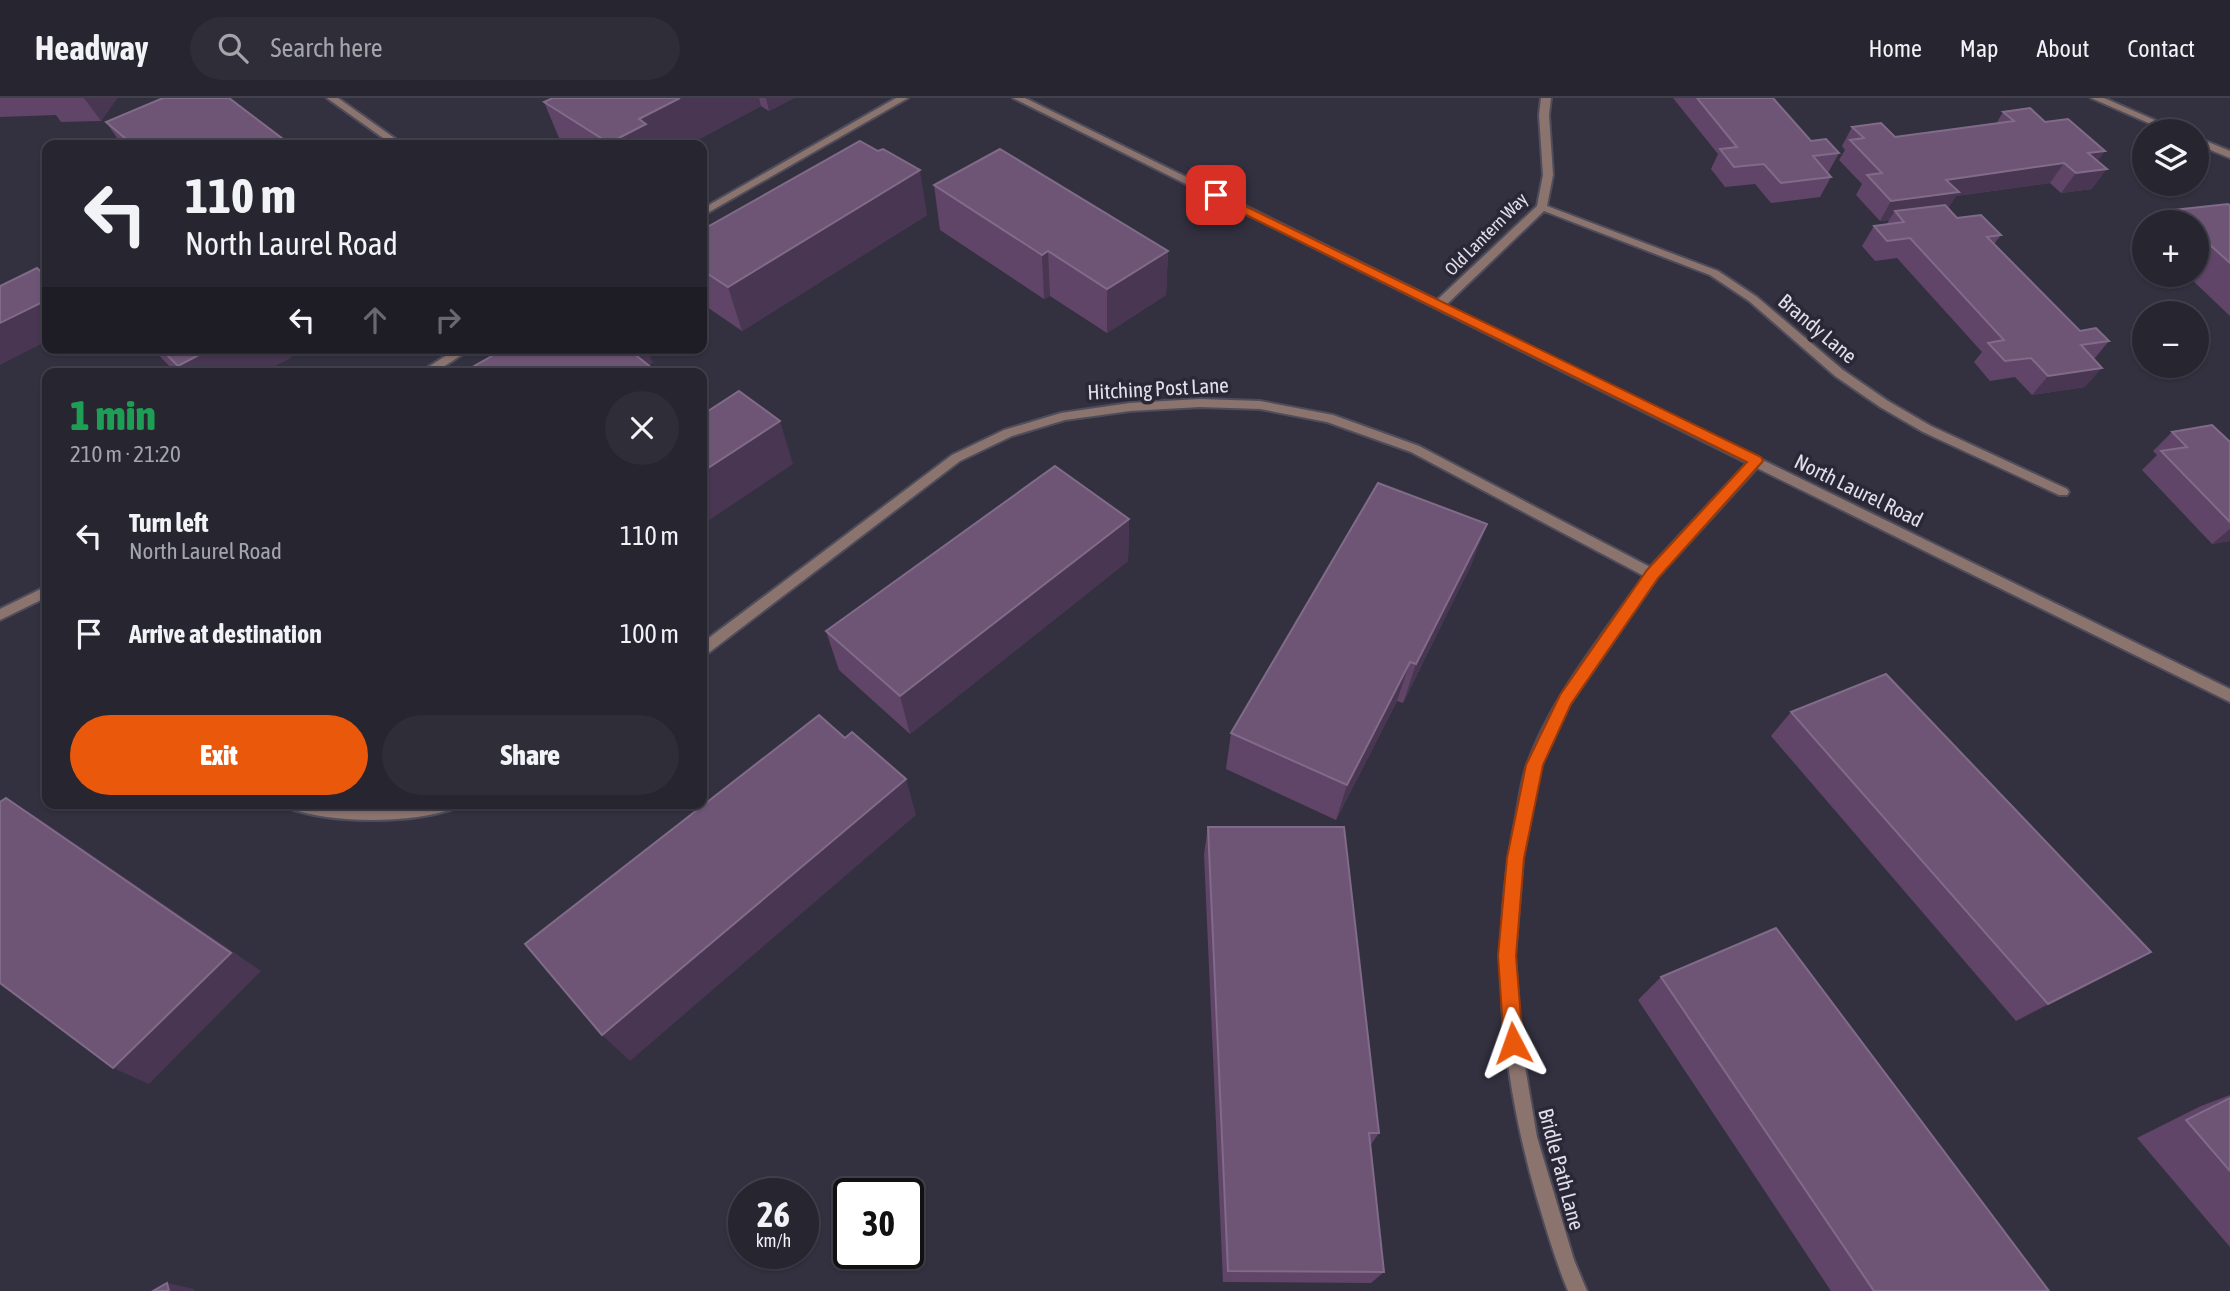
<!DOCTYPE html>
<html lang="en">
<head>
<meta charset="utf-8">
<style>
  body { margin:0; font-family:"Asap Condensed",sans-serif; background:#2e2d38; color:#f1f3f6; height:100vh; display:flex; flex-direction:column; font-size:26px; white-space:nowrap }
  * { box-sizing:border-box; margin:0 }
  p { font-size:23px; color:#a4a5ab }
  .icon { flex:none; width:38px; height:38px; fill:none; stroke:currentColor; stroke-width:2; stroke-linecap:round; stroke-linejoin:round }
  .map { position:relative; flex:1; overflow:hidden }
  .side { position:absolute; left:42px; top:270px; width:665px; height:441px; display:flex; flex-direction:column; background:#262530; border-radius:14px; box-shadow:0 2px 5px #0004,0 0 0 2px #42424c }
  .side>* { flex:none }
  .banner { position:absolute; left:42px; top:42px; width:665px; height:214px; border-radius:14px; box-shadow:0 2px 5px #0004,0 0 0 2px #42424c; background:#262530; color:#f1f3f6; overflow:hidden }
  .controls { position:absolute; left:2132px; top:21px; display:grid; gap:14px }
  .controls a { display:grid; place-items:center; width:77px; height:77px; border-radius:50%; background:#262530; box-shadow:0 2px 5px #0004,0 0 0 2px #42424c; font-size:35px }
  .speed { position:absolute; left:728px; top:1080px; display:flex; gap:14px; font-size:35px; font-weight:700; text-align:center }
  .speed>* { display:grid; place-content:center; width:91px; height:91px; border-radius:50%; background:#262530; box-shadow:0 2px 5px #0004,0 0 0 2px #42424c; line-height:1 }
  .speed small { font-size:18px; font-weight:400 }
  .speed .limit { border:4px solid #111; border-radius:10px; background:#fff; color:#111 }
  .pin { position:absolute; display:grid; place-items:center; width:60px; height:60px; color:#fff; margin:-30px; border-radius:14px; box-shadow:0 4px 10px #0006 }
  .me { position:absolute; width:77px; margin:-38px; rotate:356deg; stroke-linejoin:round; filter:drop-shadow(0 0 5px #0008) }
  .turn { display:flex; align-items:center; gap:24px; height:147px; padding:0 28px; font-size:32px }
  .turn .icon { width:91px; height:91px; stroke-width:2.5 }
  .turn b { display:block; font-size:49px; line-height:60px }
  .lanes { display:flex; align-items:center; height:66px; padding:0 28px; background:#0003; justify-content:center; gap:35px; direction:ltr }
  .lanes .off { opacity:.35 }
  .round { display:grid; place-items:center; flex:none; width:74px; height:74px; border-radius:37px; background:#2e2d38 }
  .summary { display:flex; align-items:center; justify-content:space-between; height:119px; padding:0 28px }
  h1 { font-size:42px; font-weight:800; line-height:52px; color:#1e9e55 }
  .action { display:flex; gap:14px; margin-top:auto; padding:14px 28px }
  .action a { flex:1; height:80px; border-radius:42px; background:#ea580c; color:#fff; font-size:28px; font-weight:800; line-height:80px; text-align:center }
  .action a+a { background:#2e2d38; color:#f1f3f6 }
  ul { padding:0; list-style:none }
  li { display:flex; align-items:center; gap:21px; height:98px; padding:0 28px }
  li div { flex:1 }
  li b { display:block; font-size:26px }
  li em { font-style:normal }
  header { display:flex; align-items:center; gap:42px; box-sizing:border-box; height:98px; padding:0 35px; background:#262530; border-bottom:2px solid #42424c }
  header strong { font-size:33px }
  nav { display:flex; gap:38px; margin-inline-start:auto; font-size:24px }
  .search { width:490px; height:63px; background:#2e2d38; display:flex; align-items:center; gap:18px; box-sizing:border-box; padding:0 24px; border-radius:38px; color:#a4a5ab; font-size:26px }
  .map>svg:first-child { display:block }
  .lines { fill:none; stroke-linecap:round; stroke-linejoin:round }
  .minor-casing { stroke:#4f4d5b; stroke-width:4 }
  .minor { fill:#8b736e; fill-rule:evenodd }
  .wall { fill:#604568 }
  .shaded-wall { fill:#483652 }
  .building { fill:#6e5576; stroke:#806b88; stroke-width:2 }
  .route { fill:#ea580c; stroke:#983908; stroke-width:2 }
  .labels { text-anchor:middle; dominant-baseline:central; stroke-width:7; stroke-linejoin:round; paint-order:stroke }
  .far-street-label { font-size:18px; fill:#e1dfe9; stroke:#2a2736 }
  .street-label { font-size:21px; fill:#e1dfe9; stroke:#2a2736 }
</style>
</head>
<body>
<header>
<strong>Headway</strong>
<div class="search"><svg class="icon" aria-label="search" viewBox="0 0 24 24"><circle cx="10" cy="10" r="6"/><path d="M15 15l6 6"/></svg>Search here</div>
<nav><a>Home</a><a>Map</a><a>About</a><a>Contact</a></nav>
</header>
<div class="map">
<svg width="2230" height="1193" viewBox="0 0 2230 1193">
  <rect width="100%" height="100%" fill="#333140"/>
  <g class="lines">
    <g class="minor-casing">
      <g id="minor">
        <polygon points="327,0 338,0 404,47 393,47"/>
        <polygon points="896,0 908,0 702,118 702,111"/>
        <path d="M1013 0H1025L1437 202 1537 108 1543 77 1539 17 1541 0H1551L1549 17 1553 77 1547 108 1718 173 1757 199 1843 272 1888 303 1931 328 2067 391 2069 394 2067 397H2059L1923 334 1880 309 1835 278 1749 203 1710 177 1544 113 1446 207 2230 591V604L1757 370 1657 480 1570 606 1541 668 1523 760 1515 858 1521 945 1537 1039 1574 1162 1587 1193H1568C1555 1162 1546 1130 1536 1097 1500 971 1489 848 1516 719 1519 702 1521 684 1527 667 1552 598 1602 538 1644 478L1411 354 1327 324 1260 311 1200 309 1130 313 1065 322 1012 338 960 363 707 556 702 557V545L952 357 1004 332 1061 315 1130 305 1200 301 1260 303 1333 317 1419 348 1650 469 1747 365Z"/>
        <polygon points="2091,0 2104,0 2180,33 2167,33"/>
        <polygon points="2196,39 2230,53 2230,60 2196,46"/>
        <polygon points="458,250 472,250 434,275 419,275"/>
        <polygon points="47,488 47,499 0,522 0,511"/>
        <path d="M286 705 372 707 458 705 456 710C411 726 333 726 288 710Z"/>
      </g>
    </g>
    <use href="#minor" class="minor"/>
  </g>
  <g class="wall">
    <polygon points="0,0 117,0 101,23 61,24 56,17 0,19"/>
    <polygon points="553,0 794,0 769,13 761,8 688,47 562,47 544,4"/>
    <polygon points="1673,0 1773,0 1811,43 1839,55 1828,75 1831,79 1820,99 1771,105 1755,86 1725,89 1711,71 1718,56"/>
    <polygon points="2003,14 2045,24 2105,53 2097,63 2092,91 2061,95 2050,85 1956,98 1948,110 1957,120 2001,137 1994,146 2080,233 2109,243 2094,261 2085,289 2032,297 2015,279 1990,283 1974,264 1982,254 1897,160 1875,163 1862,148 1874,128 1887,126 1889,122 1880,123 1856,97 1862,86 1839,62 1845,52 1842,48 1852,29 1895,39 1996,26"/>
    <polygon points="106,24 291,47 122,47"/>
    <polygon points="878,53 927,117 742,233 707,209 705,204 702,201 702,132"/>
    <polygon points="934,87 1168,153 1166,197 1107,235 1050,198 1044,201 940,132"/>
    <polygon points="2230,108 2230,218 2187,177 2196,177 2196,124 2163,124 2173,112"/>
    <polygon points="2144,149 2144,164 2137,157"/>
    <polygon points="152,250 308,250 262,275 176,275"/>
    <polygon points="2172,334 2230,344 2230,443 2212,446 2142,372 2157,357 2153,353"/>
    <polygon points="1129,421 1128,463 910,636 839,572 826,533"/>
    <polygon points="1487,426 1471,467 1403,605 1397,603 1336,722 1226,671 1231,635"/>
    <polygon points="1791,614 2151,854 2016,923 1771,638"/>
    <polygon points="1208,729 1379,1035 1370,1048 1384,1174 1371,1185 1223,1184 1204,756"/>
    <polygon points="1661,879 2049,1193 1831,1193 1638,902"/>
    <polygon points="2230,997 2230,1149 2137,1040 2201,1008"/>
  </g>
  <g class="shaded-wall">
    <polygon points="84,0 117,0 101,23"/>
    <polygon points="680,0 759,0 761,8 688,47 610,47 609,45 639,21"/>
    <polygon points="766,0 794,0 769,13"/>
    <polygon points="2105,53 2090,72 2074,75 2088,55"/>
    <polygon points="2064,65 2050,85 1956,98 1946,114 1895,113 1889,122 1880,123 1891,103 1946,82"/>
    <polygon points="2107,71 2092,91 2061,95 2076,75"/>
    <polygon points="920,72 927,117 742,233 728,189"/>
    <polygon points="1048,153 1050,198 1044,201 1042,157"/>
    <polygon points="1168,153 1166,197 1107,235 1107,191"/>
    <polygon points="47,202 47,243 0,267 0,225"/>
    <polygon points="212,250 308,250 262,275 184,275 178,268"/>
    <polygon points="615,250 647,250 653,265 637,275"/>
    <polygon points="2102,270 2085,289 2032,297 2048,278"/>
    <polygon points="780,323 793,366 702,427 702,374"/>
    <polygon points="1129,421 1128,463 910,636 900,598"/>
    <polygon points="1487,426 1471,467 1403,605 1416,566"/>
    <polygon points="2230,431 2230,443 2212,446"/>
    <polygon points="1410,564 1397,603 1336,722 1347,687"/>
    <polygon points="906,681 916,717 630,963 602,937"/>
    <polygon points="6,700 41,722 261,873 149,986 113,970"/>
    <polygon points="2151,854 2116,873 2016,923 2048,906"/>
    <polygon points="167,1185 194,1191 194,1193 169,1193"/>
  </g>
  <g class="building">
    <polygon points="163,0 229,0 291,47 133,47 106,24"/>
    <polygon points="553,0 680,0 639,21 646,26 609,45 544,4"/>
    <polygon points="1697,0 1773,0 1811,43 1826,41 1839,55 1813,58 1831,79 1781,85 1764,66 1734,69 1720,51 1737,49"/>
    <polygon points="2030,10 2045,24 2068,21 2105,53 2088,55 2107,71 2076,75 2064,65 1946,82 1959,94 1891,103 1867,77 1882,75 1850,42 1864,40 1852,29 1881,25 1895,39 2014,23 2003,14"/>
    <polygon points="860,43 878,53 883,51 920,72 728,189 702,172 702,132"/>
    <polygon points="1000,51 1168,153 1107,191 1048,153 1042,157 934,87"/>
    <polygon points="2228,106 2230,108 2230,165 2209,146 2196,148 2196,124 2186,124 2173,112"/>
    <polygon points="1945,107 1957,120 1981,117 2001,137 1987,139 2080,233 2096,230 2109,243 2081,247 2102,270 2048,278 2031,260 2005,263 1988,245 2004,242 1910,140 1887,143 1874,128 1904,124 1895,113"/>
    <polygon points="37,170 47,179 47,202 0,225 0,188"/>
    <polygon points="160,250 212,250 178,268"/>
    <polygon points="506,250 627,250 658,275 462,275"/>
    <polygon points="739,293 780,323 702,374 702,312 705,315"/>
    <polygon points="2212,327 2230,344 2230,424 2161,353 2187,349 2172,334"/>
    <polygon points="1055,368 1129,421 900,598 826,533"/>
    <polygon points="1378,385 1487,426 1416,566 1410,564 1347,687 1231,635"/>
    <polygon points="1886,576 2151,854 2048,906 1791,614"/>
    <polygon points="819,617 845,640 852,634 906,681 602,937 525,846"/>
    <polygon points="6,700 231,855 113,970 0,885 0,704"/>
    <polygon points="1208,729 1344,729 1379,1035 1369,1035 1384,1174 1228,1173"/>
    <polygon points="1776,830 2049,1193 1874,1193 1661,879"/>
    <polygon points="2230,1000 2230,1073 2186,1022"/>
    <polygon points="167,1185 169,1193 153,1193"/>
  </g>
  <polygon class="route" points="1216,94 1761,359 1763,363 1658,480 1571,606 1543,667 1524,760 1516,858 1523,945 1520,952 1513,954 1506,952 1504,945 1498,858 1507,760 1526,667 1560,597 1647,472 1747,364 1212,100 1211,97"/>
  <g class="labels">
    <g class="far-street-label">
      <text transform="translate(1486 136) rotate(-45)">Old Lantern Way</text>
    </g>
    <g class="street-label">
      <text transform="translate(1818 230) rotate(40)">Brandy Lane</text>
      <text transform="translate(1158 290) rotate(-3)">Hitching Post Lane</text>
      <text transform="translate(1859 392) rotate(26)">North Laurel Road</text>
      <text transform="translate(1562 1071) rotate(75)">Bridle Path Lane</text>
    </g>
  </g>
</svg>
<div class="controls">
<a><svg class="icon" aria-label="layers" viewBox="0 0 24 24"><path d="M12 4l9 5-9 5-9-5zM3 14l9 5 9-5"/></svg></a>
<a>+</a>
<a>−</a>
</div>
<div class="speed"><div>26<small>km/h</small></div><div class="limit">30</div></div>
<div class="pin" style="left:1216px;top:97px;background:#d93025"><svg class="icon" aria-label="arrive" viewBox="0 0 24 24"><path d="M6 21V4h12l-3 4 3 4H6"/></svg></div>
<svg class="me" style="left:1513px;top:945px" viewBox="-20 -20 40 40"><path d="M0-17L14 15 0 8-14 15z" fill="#ea580c" stroke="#fff" stroke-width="4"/></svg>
<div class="banner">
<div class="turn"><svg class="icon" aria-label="left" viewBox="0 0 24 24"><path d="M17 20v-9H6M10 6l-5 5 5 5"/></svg><div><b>110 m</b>North Laurel Road</div></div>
<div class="lanes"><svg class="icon" aria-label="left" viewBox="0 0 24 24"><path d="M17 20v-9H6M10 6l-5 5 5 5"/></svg><svg class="icon off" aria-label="ahead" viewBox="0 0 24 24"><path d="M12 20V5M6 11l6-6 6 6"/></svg><svg class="icon off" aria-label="right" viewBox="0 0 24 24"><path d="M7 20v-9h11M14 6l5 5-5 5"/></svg></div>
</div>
<section class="side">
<div class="summary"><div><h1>1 min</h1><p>210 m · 21:20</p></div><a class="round"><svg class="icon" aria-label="close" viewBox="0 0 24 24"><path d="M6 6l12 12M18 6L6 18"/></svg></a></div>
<ul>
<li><svg class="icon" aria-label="left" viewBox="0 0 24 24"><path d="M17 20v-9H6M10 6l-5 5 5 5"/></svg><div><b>Turn left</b><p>North Laurel Road</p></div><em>110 m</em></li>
<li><svg class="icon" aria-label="arrive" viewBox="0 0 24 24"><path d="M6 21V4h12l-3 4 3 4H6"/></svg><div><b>Arrive at destination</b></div><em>100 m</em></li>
</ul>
<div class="action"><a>Exit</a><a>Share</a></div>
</section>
</div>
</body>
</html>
